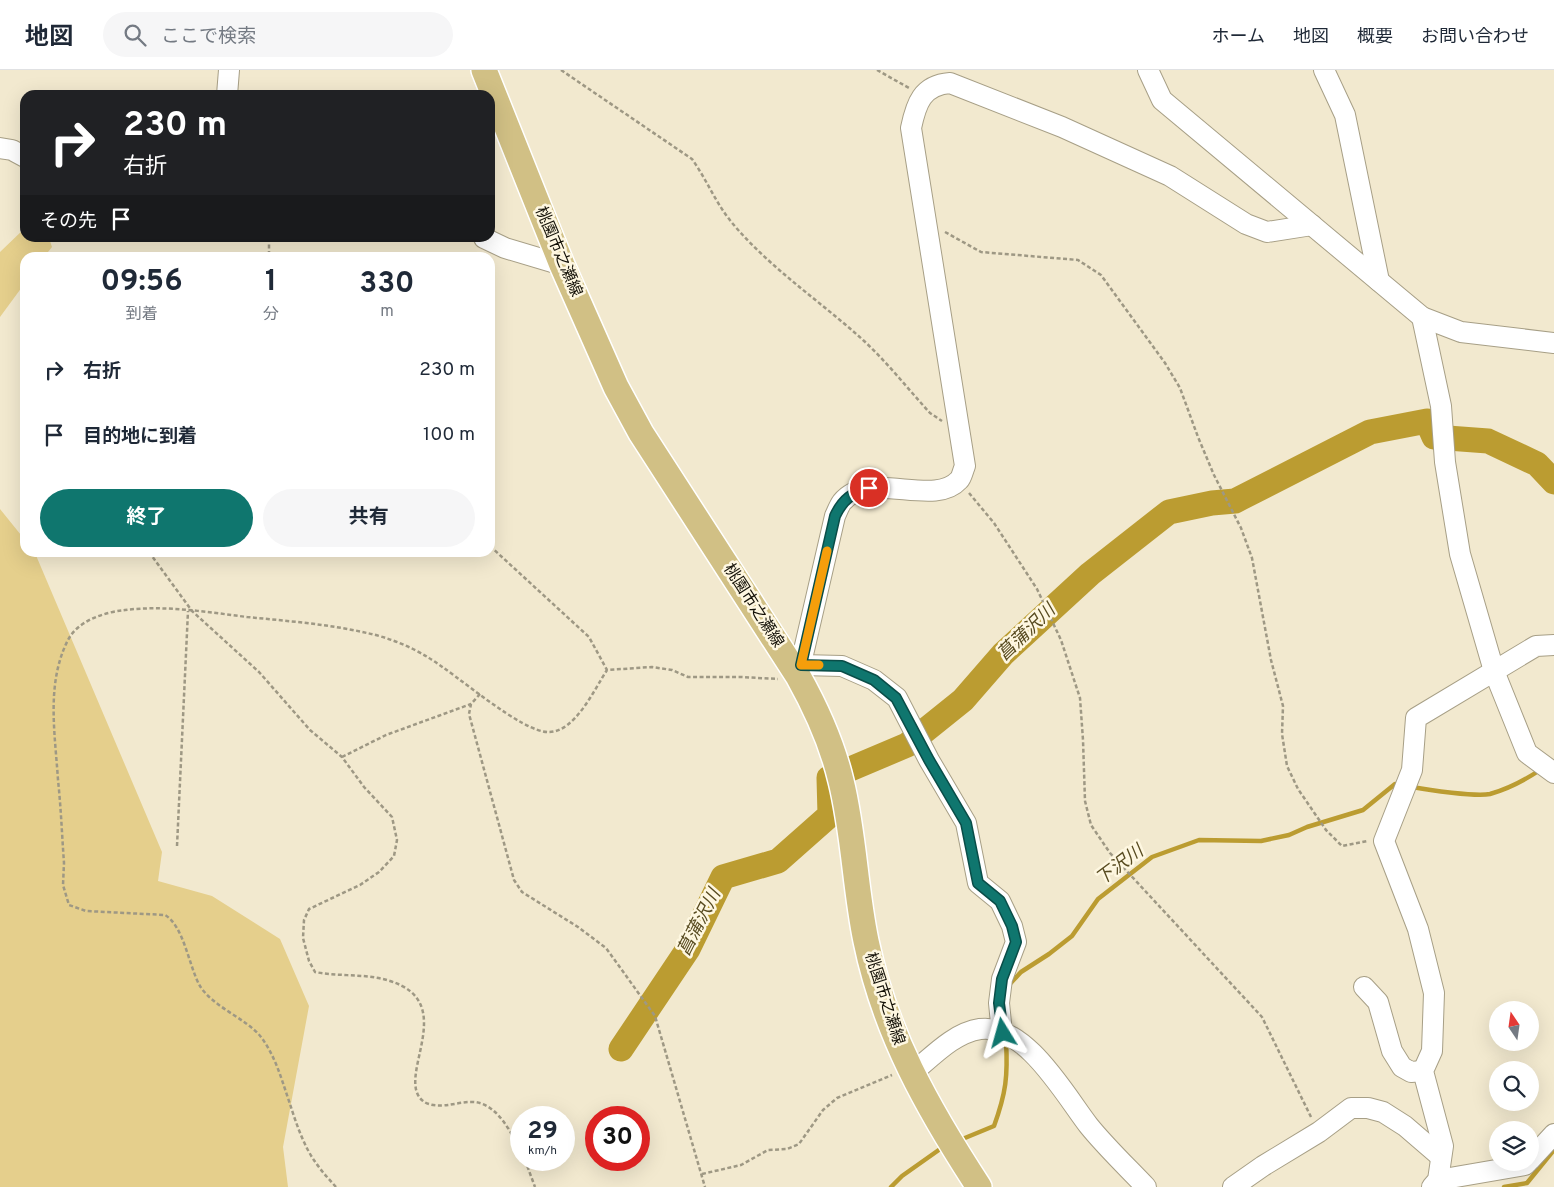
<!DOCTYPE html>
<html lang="ja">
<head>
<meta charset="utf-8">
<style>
  body { margin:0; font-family:Overpass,"Noto Sans JP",sans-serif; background:#f6f6f7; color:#1f2937; height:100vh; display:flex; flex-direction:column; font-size:19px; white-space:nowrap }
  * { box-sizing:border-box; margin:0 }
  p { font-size:16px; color:#747a83 }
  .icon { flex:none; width:28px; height:28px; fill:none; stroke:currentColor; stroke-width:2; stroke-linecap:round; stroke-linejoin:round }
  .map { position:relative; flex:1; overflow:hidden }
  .side { position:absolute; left:20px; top:182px; width:475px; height:305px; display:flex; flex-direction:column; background:#fff; border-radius:15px; box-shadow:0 5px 20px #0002 }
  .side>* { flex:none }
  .banner { position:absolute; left:20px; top:20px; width:475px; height:152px; border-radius:15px; box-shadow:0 5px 20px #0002; background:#202124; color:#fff; overflow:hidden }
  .needle { width:32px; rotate:347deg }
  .tools { position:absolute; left:1489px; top:931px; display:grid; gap:10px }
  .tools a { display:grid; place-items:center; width:50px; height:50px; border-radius:50%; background:#fff; box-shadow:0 5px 20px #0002; font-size:25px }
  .speed { position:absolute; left:510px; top:1036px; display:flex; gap:10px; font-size:25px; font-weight:700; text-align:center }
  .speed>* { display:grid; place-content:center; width:65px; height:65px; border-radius:50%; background:#fff; box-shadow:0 5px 20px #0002; line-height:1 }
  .speed small { font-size:12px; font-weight:400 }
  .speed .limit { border:8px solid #d22; background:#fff; color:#111 }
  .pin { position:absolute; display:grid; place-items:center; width:42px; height:42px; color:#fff; margin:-21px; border:2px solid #fff; border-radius:50%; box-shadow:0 1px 5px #0007 }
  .me { position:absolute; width:55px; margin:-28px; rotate:352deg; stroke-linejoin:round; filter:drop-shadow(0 0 4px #0008) }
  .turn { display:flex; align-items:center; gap:18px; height:105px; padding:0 20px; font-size:22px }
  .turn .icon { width:65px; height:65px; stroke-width:2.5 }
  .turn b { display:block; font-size:35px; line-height:42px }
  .then { display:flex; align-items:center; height:48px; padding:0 20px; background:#0003; gap:10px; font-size:19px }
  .eta { display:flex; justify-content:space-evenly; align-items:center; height:85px; text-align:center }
  .eta b { font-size:30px; font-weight:700; line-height:35px }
  .action { display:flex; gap:10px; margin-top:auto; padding:10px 20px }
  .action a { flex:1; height:58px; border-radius:30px; background:#0f766e; color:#fff; font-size:20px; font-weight:700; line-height:58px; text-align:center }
  .action a+a { background:#f6f6f7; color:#1f2937 }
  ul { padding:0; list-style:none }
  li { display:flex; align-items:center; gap:15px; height:65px; padding:0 20px }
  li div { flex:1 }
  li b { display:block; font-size:19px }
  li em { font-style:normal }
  header { display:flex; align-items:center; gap:30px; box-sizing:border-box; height:70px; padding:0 25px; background:#fff; border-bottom:1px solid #e0e1e3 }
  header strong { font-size:24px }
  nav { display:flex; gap:28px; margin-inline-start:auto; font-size:18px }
  .search { width:350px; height:45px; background:#f6f6f7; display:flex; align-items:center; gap:12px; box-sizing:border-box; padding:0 18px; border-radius:28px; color:#747a83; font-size:19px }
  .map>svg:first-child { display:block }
  .green { fill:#e5cf8c }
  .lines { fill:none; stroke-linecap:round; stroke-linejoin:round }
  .stream { stroke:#bb9c31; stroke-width:4.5 }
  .river { stroke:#bb9c31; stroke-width:25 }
  .minor-casing { stroke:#a79f86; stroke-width:22 }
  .major-casing { stroke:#fff; stroke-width:28 }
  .path { stroke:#9e9884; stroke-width:2.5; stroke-dasharray:4 2.5; stroke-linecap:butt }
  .minor { stroke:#fff; stroke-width:20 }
  .major { stroke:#d1c085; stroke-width:25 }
  .route-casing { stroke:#0a4d48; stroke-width:12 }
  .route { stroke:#0f766e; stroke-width:9 }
  .slow { stroke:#f59e0b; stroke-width:9 }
  .labels { text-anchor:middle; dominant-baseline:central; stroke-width:5; stroke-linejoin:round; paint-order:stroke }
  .street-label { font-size:16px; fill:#131007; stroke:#fef7e1 }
  .water-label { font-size:18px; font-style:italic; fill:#584b20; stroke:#fef7e1 }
</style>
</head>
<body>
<header>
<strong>地図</strong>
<div class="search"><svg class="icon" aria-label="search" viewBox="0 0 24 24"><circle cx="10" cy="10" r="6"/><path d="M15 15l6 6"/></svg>ここで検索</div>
<nav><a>ホーム</a><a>地図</a><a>概要</a><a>お問い合わせ</a></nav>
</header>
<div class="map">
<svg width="1554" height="1117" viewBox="0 0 1554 1117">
  <rect width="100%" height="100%" fill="#f2e9cf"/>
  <g class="green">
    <polygon points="25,158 25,168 49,168 52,177 44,187 25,188 25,213 0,247 0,182"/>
    <polygon points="0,439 25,470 25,482 35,483 162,782 158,811 212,826 280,869 309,936 283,1077 288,1117 0,1117"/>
  </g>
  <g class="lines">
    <g class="stream">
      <path d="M1412 717C1428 720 1476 727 1490 724 1508 719 1525 710 1540 700"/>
      <polyline points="1008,916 1021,902 1049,884 1072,866 1098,829 1152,787 1199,770 1261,771 1289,765 1307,757 1363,740 1395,714 1402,715"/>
      <path d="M960 1070 994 1056C1006 1023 1008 1006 1006 971"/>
      <polyline points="891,1117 902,1106 943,1077"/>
      <polyline points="1504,1117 1527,1113 1554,1080"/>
    </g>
    <polyline class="river" points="621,979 688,879 723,807 778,791 830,745 829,708 907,675 963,630 1003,584 1090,504 1169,442 1212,433 1235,431 1370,362 1427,351 1434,367 1488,371 1537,394 1554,412"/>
    <g class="minor-casing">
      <g id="minor">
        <polyline points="1148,0 1162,30 1422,247 1461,262 1554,273"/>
        <polyline points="1324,0 1345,45 1379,211"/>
        <polyline points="227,25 229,0"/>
        <polyline points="0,78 12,80 25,87"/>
        <polyline points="484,168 505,178 562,195"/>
        <polyline points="1422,247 1441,336 1445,392 1460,484 1494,601 1527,683 1554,703"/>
        <polyline points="801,595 842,596 874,610 897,628 929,690 966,753 978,813 1000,831 1012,856 1016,872 1002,909 999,933 1002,963"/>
        <path d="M798 606 835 446C837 442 839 436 842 432 869 399 934 438 959 410 962 407 963 400 965 396L911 58C916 34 922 15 950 13L1062 57 1170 106 1246 154 1267 162 1312 155"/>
        <polyline points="1364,917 1378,932 1392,981 1402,997 1411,1002 1423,1001"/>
        <path d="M911 1004C931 988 953 963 980 959 1025 953 1065 1025 1089 1056 1106 1077 1127 1097 1146 1117"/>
        <polyline points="1530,1090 1554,1064"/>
        <polyline points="1438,1110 1525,1095 1528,1092"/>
        <polyline points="1233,1117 1263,1096 1319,1062 1351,1038 1368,1038 1383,1042 1405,1056 1441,1087"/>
        <polyline points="1432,1117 1438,1110 1443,1076 1423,1001 1432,981 1434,923 1418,859 1384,771 1412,700 1416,648 1536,576 1554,575"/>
      </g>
    </g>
    <g class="major-casing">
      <path id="major" d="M484 0 562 195 616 317 641 363 798 606C817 640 832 673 841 711 854 763 855 819 866 871 885 963 928 1039 979 1117"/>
    </g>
    <g class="path">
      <path d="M561 0 692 89C707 110 716 134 733 154 771 199 820 231 863 270 887 292 908 319 930 343L942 351"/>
      <polyline points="877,0 909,18"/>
      <polyline points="945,162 981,182 1078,190 1101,205 1165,293 1180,318 1198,367 1214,405 1241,458 1252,488 1271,590 1283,636 1282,664 1287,696 1298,719 1326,760 1342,776 1368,771"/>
      <polyline points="269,168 269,188"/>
      <polyline points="969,423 994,453 1037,519 1061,570 1080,628 1083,670 1085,731 1091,755 1110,783 1262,947 1311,1047"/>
      <polyline points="490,476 589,567 607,600"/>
      <path d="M149 482 192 541 259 602 310 660 342 687 364 717 392 747 397 770 394 786 379 802 360 815 309 839 304 850 303 868 309 891 315 902C340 907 365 903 390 911 461 933 394 1008 423 1031 429 1036 441 1036 448 1035 455 1034 463 1032 471 1032 496 1031 512 1063 521 1083"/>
      <polyline points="480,624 471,634 469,644 514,810 522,822 578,857 606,878 655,946 705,1117"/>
      <polyline points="342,687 386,665 471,634"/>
      <polyline points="177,776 188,541"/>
      <polyline points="525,1090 535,1117"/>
      <polyline points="702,1104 741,1095 768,1080 787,1079 799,1074 823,1040 837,1028 892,1005"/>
      <path d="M336 1117C329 1109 322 1102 316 1093 304 1077 296 1053 290 1034 282 1011 276 987 261 967 247 949 213 937 200 916 189 897 184 856 165 845L86 841 69 835 63 815 64 793C62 766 61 738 58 710 55 663 46 613 68 570 78 550 106 542 125 540 165 535 207 542 247 547 287 551 328 554 367 563 387 567 412 577 429 588 456 604 522 663 549 662 575 662 594 620 607 600L652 597 672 600 688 607H741L778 609"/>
    </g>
    <use href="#minor" class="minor"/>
    <use href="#major" class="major"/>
  </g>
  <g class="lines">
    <g class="route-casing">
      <path id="route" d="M869 418C852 423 843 429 835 446L801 595 842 596 874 610 896 628 929 690 966 753 978 813 1000 831 1012 856 1016 872 1002 909 999 933 1003 963"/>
    </g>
    <use href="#route" class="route"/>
    <polyline class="slow" points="819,595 801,595 827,481"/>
  </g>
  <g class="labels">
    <g class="street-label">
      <text transform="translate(558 182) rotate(67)">桃園市之瀬線</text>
      <text transform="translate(753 536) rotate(57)">桃園市之瀬線</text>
      <text transform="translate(884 929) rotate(72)">桃園市之瀬線</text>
    </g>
    <g class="water-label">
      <text transform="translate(1027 563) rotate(-44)">菖蒲沢川</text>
      <text transform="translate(1120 796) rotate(-37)">下沢川</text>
      <text transform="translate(700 853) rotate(-63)">菖蒲沢川</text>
    </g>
  </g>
</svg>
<div class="tools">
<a><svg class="needle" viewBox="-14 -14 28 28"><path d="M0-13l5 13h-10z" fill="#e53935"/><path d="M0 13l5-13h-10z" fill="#747a83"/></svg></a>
<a><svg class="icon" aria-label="search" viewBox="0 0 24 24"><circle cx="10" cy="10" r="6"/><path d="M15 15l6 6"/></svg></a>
<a><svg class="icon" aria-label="layers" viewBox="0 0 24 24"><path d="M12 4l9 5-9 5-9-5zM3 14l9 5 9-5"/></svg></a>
</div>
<div class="speed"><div>29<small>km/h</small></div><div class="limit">30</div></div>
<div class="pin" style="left:869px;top:418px;background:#d93025"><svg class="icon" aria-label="arrive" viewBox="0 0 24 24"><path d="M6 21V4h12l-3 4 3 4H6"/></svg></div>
<svg class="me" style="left:1003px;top:963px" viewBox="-20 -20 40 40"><path d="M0-17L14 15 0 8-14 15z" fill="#0f766e" stroke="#fff" stroke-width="4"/></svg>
<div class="banner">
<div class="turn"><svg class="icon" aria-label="right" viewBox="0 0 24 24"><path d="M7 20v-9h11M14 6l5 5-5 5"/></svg><div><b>230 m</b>右折</div></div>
<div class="then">その先<svg class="icon" aria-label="arrive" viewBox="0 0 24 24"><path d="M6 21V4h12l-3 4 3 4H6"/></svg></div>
</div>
<section class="side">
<div class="eta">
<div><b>09:56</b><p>到着</p></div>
<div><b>1</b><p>分</p></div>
<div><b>330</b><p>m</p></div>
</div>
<ul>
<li><svg class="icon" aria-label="right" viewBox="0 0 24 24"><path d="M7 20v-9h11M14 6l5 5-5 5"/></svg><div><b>右折</b></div><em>230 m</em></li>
<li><svg class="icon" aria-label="arrive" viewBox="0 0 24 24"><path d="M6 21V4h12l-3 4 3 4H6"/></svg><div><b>目的地に到着</b></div><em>100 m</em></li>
</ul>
<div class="action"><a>終了</a><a>共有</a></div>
</section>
</div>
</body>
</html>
